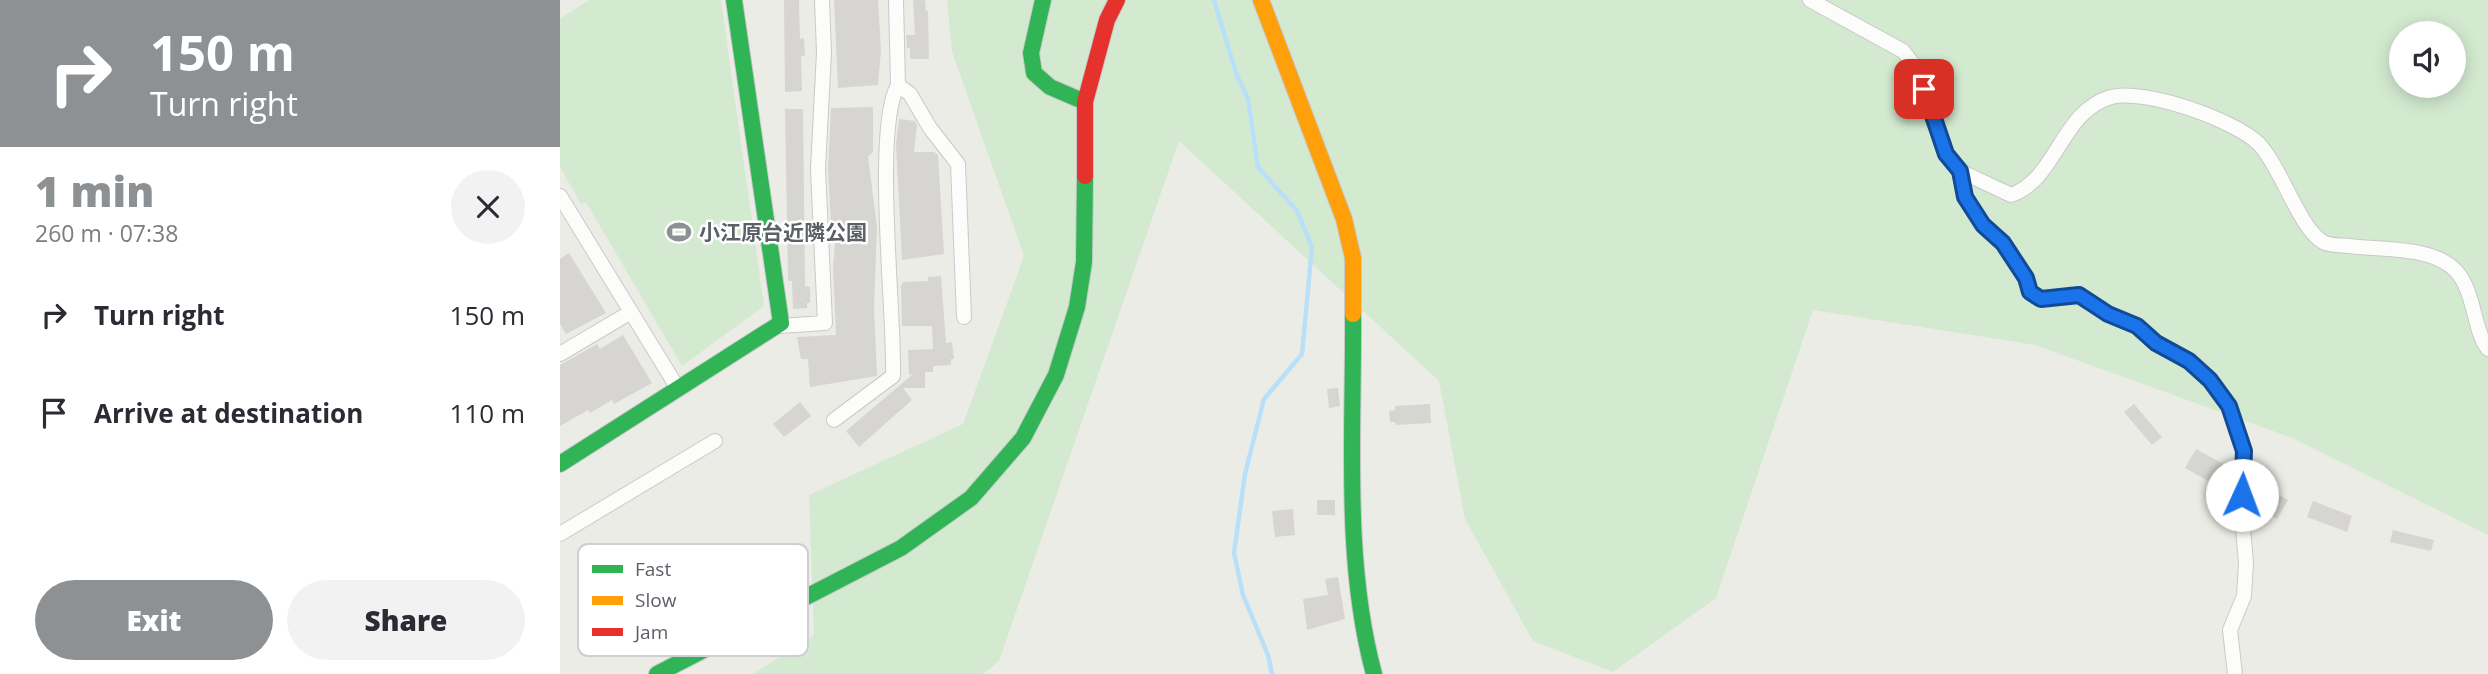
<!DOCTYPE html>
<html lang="en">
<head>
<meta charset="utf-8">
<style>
  body { margin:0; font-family:"Open Sans","Noto Sans JP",sans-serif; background:#f2f2f3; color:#2b2b33; height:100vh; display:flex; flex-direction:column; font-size:26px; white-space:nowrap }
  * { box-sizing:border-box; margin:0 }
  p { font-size:23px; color:#7c7c81 }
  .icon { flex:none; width:38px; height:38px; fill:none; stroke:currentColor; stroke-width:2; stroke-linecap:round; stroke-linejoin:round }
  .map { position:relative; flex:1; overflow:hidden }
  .side { display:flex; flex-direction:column; background:#fff; width:560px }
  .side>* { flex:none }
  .hud { background:#8e9193; color:#fff; overflow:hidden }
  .buttons { position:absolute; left:1829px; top:21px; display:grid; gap:14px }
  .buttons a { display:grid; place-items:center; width:77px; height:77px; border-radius:50%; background:#fff; box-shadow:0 4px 18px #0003; font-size:35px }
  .pin { position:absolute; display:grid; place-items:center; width:60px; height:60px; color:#fff; margin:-30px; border-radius:14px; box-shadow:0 4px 10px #0006 }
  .me { position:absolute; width:77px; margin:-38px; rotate:2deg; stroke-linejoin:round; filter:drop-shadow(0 0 5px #0008) }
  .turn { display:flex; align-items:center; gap:24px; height:147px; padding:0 35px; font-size:32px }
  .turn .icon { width:91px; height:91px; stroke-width:2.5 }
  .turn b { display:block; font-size:49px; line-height:60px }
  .round { display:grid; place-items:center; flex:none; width:74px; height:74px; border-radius:37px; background:#f2f2f3 }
  .summary { display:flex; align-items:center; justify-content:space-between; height:119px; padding:0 35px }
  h1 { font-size:42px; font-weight:800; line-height:52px; color:#8e9193 }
  .primary-button { display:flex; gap:14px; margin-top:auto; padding:14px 35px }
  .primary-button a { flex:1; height:80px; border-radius:42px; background:#8e9193; color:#fff; font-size:28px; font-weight:800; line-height:80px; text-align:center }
  .primary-button a+a { background:#f2f2f3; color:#2b2b33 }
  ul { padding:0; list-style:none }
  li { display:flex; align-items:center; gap:21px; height:98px; padding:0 35px }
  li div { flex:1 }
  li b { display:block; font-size:26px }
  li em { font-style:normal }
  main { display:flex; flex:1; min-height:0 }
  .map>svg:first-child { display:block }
  .green { fill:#d3ead0; fill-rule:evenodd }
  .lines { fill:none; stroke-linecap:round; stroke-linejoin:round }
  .stream { stroke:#badff8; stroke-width:4.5 }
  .building { fill:#d6d5d2 }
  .street-casing { stroke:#c9c9c9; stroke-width:16 }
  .fast-casing { stroke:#c7c9c8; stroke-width:18 }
  .slow-casing { stroke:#c7c9c8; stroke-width:18 }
  .jam-casing { stroke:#c7c9c8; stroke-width:18 }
  .street { stroke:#fcfcfb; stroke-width:14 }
  .fast { stroke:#30b455; stroke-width:16 }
  .slow { stroke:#ff9f0a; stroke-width:16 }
  .jam { stroke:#e5322d; stroke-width:16 }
  .route-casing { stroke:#114b97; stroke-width:18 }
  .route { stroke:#1a73e8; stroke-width:12 }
  .labels { text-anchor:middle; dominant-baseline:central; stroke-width:5; stroke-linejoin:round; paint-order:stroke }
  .poi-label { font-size:21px; font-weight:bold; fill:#5c6066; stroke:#fff; text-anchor:start }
  .key { fill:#fff; stroke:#cecfd1; stroke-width:2 }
  .key-label { font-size:19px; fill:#5c6066 }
</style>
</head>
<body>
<main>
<section class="side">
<div class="hud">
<div class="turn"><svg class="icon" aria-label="right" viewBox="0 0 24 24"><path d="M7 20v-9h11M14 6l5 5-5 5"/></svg><div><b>150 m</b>Turn right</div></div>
</div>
<div class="summary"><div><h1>1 min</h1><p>260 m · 07:38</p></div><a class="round"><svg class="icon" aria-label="close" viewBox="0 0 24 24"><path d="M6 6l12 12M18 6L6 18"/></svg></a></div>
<ul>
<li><svg class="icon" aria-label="right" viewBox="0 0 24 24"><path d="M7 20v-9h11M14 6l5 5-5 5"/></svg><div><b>Turn right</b></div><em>150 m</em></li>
<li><svg class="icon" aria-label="arrive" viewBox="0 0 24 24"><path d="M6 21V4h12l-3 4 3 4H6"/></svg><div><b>Arrive at destination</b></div><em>110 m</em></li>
</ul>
<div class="primary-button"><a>Exit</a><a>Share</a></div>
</section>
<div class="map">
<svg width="1928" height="674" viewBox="0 0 1928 674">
  <rect width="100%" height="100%" fill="#ecece7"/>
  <g class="green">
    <polygon points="29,0 161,0 204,306 122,366 26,202 21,204 0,167 0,19"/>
    <path d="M387 0H1928V535L1732 438 1475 345 1253 310 1156 598 1053 672 973 641 905 519 879 381 619 141 439 661 423 674H193L254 635 249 495 403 424 464 256 392 52ZM1841 33H1894V86H1841Z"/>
  </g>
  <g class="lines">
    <polyline class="stream" points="654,0 676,73 688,99 698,167 737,211 752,247 742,354 704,399 685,474 674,553 683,595 708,655 712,674"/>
  </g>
  <g class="building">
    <polygon points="224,0 239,0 240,39 244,38 245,56 241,56 242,91 225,92"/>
    <polygon points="274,0 318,0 321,50 318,85 278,88"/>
    <polygon points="353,0 365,0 366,11 368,11 369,59 350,59 350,48 347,48 346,35 355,35"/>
    <polygon points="313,107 313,152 308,156 317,227 314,307 317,376 250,387 248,359 241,359 237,337 276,335 273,267 275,243 272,243 268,169 271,108"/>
    <polygon points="225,109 243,109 245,286 250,287 250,303 247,303 247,308 233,309 232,281 228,281"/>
    <polygon points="339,119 355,121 357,125 354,152 374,152 378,155 384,254 342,260 336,144"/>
    <polygon points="9,253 46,313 6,334 0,324 0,259"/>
    <polygon points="381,276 386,343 392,342 394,359 391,359 391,365 373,366 373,372 365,372 365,388 343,388 352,400 299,447 286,431 353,374 349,375 348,350 373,349 372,326 342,326 341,286 343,282 368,281 368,277"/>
    <polygon points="63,335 92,383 54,404 52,400 30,413 28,410 0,426 0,365 37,344 40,349"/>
    <polygon points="778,388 780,406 769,408 767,389"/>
    <polygon points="240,402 251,416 224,437 213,424"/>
    <polygon points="870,404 871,423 836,425 835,422 830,422 829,411 835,410 835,406"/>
    <polygon points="1574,404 1602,437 1592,445 1564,412"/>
    <polygon points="1636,449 1674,470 1673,495 1625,468"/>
    <polygon points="1693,480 1728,500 1717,519 1692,505"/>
    <rect x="757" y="500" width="18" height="15"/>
    <polygon points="1753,501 1792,516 1787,532 1747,517"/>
    <polygon points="733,509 735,535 715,537 712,511"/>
    <polygon points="1833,530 1874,540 1871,551 1830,542"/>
    <polygon points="778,577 785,619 747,630 743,599 768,595 765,579"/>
  </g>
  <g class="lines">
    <g class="street-casing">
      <g id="street">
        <polyline points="1250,0 1343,51 1357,69 1386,154 1400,171 1405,197 1423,225 1443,243 1466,278 1470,292 1481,299 1519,295 1548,314 1578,326 1596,343 1629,361 1650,380 1669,406 1684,451 1682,516 1686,563 1684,596 1670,630 1675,674"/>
        <polyline points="338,85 350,94 370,128 398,164 404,317"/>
        <path d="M1400 171 1451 195C1497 179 1501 111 1551 97 1584 88 1675 120 1699 144 1721 167 1739 228 1763 242 1769 246 1782 245 1789 246 1821 250 1873 246 1896 271 1915 291 1914 333 1928 349"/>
        <polyline points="0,196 117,387"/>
        <polyline points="219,326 265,323 258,169 264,52 262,0"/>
        <polyline points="0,354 71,312"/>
        <path d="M274 420 333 376C335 314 313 129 338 85L336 0"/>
        <polyline points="0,534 155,441"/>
      </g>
    </g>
    <g class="fast-casing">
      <g id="fast">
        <polyline points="483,0 471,53 474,73 490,87 525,102"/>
        <path d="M793 314C794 431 783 560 814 674"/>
        <polyline points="0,464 221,323 174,0"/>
        <polyline points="97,674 341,548 411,498 463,438 496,375 517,307 524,262 525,176"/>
      </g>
    </g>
    <g class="slow-casing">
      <polyline id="slow" points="701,0 784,219 793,258 793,314"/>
    </g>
    <g class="jam-casing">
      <polyline id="jam" points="525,176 525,102 547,20 557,0"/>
    </g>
    <use href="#street" class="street"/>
    <use href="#fast" class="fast"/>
    <use href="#slow" class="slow"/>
    <use href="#jam" class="jam"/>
  </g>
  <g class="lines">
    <g class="route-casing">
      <polyline id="route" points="1364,89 1386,154 1400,171 1405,197 1423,225 1443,243 1466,278 1470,292 1481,299 1519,295 1548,314 1577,326 1596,343 1629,361 1650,380 1669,406 1684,451 1682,495"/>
    </g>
    <use href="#route" class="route"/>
  </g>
  <defs>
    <g id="stadium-bare" transform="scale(1.89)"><path d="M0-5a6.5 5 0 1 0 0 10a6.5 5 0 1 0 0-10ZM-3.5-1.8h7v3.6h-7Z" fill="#8e9193" stroke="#fff" stroke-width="2.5" paint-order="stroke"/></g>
  </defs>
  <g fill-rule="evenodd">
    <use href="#stadium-bare" x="119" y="232"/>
  </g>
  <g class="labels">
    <g class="poi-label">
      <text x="139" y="232">小江原台近隣公園</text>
    </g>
  </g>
  <rect x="18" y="544" width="230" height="112" rx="10" class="key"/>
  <rect x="32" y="565" width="31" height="8" fill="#30b455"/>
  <rect x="32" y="596" width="31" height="9" fill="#ff9f0a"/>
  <rect x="32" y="628" width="31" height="8" fill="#e5322d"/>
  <g class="key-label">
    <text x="75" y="576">Fast</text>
    <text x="75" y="607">Slow</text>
    <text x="75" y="639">Jam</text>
  </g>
</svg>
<div class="buttons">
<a><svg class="icon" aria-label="sound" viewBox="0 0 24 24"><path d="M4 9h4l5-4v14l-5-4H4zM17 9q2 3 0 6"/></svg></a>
</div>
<div class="pin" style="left:1364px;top:89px;background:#d93025"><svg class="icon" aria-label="arrive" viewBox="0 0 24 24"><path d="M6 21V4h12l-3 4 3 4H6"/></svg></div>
<svg class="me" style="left:1682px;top:495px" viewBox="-20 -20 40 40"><circle r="19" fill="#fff"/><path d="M0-13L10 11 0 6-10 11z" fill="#1a73e8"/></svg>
</div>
</main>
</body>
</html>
